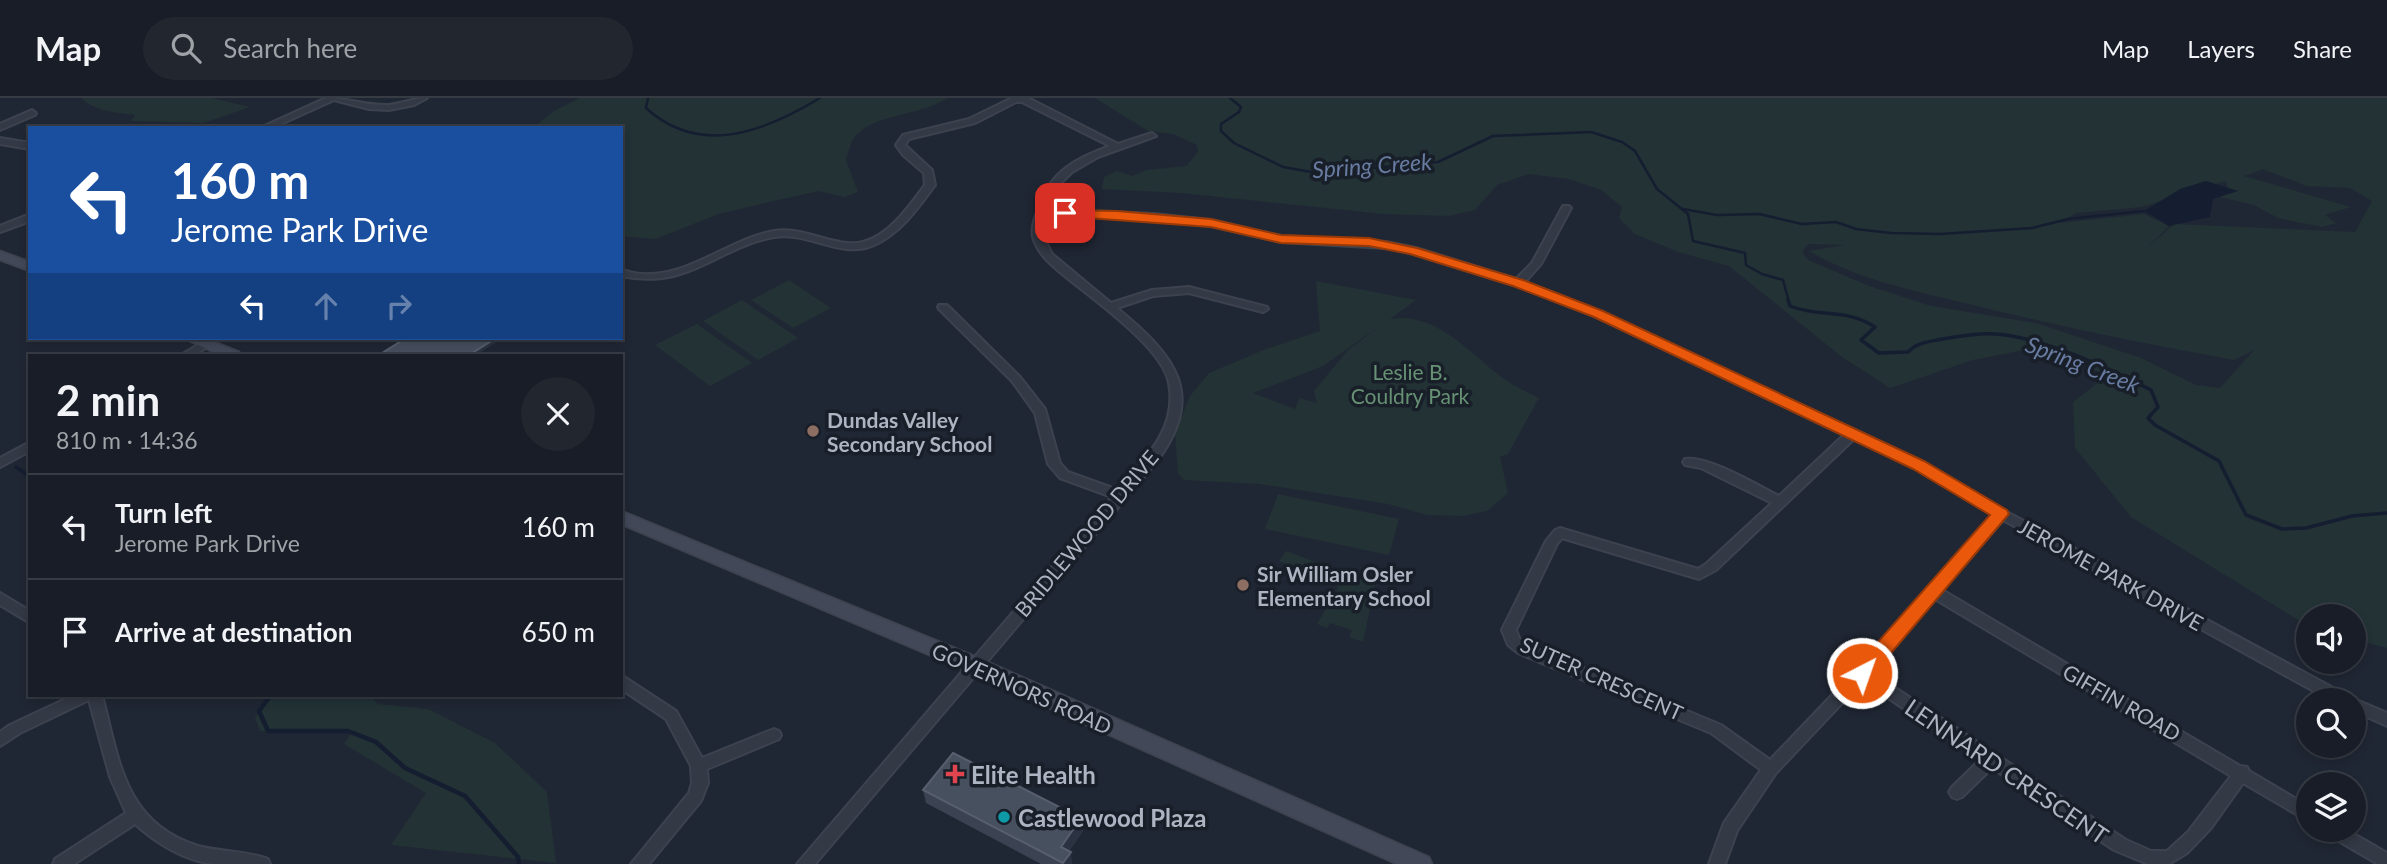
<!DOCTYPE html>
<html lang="en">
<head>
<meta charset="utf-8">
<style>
  body { margin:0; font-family:Lato,sans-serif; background:#21262f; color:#f1f3f6; height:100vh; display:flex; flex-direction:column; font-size:26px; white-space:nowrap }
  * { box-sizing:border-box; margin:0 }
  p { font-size:23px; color:#9fa2a7 }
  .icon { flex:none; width:38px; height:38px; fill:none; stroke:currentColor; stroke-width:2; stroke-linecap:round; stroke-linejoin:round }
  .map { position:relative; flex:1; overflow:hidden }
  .details { position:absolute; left:28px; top:256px; width:595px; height:343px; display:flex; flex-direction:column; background:#181d27; border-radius:0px; box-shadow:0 4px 10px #0003,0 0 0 2px #363b44 }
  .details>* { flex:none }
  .hud { position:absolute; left:28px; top:28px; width:595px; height:214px; border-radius:0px; box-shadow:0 4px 10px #0003,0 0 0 2px #363b44; background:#1a4fa0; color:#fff; overflow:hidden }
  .buttons { position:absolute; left:2296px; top:506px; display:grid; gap:14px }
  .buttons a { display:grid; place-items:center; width:70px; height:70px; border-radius:50%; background:#181d27; box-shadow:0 4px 10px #0003,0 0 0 2px #363b44; font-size:35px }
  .pin { position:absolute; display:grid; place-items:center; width:60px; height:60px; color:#fff; margin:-30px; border-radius:14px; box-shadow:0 4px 10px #0006 }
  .me { position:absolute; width:77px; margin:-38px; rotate:41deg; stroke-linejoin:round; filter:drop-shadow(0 0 5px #0008) }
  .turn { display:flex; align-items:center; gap:24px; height:147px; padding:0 28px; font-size:32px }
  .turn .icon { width:91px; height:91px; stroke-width:2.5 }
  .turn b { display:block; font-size:49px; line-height:60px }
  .lanes { display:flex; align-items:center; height:66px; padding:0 28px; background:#0003; justify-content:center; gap:35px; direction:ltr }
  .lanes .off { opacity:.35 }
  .round { display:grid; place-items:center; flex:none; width:74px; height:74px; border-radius:37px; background:#21262f }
  .overview { display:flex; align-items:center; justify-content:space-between; height:119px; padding:0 28px }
  h1 { font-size:42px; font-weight:700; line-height:52px }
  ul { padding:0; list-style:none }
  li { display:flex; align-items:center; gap:21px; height:105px; padding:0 28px; border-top:2px solid #363b44 }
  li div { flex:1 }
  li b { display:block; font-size:26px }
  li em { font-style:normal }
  header { display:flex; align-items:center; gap:42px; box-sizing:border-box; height:98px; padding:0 35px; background:#181d27; border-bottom:2px solid #363b44 }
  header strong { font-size:33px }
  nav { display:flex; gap:38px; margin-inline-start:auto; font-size:24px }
  .search { width:490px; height:63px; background:#21262f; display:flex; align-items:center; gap:18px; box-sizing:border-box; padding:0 24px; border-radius:38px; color:#9fa2a7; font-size:26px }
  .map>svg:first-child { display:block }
  .green { fill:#223235; fill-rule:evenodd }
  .water { fill:#151e31 }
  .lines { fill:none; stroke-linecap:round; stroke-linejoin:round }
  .stream-far2 { stroke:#151e31; stroke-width:2.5 }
  .stream-far1 { stroke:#151e31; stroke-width:3.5 }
  .stream { stroke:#151e31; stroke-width:4.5 }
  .minor-casing { stroke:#3d424f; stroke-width:4 }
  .secondary-casing { stroke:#3d424f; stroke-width:3 }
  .minor { fill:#333945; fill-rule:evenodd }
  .secondary { fill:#424858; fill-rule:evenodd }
  .wall { fill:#3b4353 }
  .shaded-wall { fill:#2b3342 }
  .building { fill:#47505f; stroke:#575f6f; stroke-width:2 }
  .route { fill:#ea580c; stroke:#983908; stroke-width:2 }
  .education-dot { fill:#8d6e63; stroke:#191f29; stroke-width:2.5 }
  .health-dot { fill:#e0444e; stroke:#191f29; stroke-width:2.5 }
  .culture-dot { fill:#0f9aa8; stroke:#191f29; stroke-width:2.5 }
  .labels { text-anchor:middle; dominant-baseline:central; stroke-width:7; stroke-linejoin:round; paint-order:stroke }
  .park-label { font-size:21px; fill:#679174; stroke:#191f29 }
  .poi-label { font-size:21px; font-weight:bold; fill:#adb4c2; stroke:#191f29; text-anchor:start }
  .street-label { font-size:21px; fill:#adb4c2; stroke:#191f29 }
  .water-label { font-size:23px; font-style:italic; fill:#687ba0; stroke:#191f29 }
  .near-street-label { font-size:24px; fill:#adb4c2; stroke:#191f29 }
  .near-poi-label { font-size:24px; font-weight:bold; fill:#adb4c2; stroke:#191f29; text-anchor:start }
</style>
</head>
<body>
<header>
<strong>Map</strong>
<div class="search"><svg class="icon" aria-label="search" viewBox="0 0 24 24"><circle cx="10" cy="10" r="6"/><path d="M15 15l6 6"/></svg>Search here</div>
<nav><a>Map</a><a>Layers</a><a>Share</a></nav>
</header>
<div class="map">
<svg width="2387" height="766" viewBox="0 0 2387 766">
  <rect width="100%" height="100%" fill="#202734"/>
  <g class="green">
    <path d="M81 0H212L250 9 204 25 131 23 135 17C117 15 94 13 81 0Z"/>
    <path d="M580 0H947C923 18 872 15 854 40 850 46 848 55 846 62L858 94 844 99 819 93 778 102 719 116 655 141 621 138V30H533L554 13Z"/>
    <path d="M1095 0H2387V550L2354 541V518H2308V528L2131 419 2075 350 2073 304 2108 277 2067 262 2029 251 1973 262 1890 290 1842 259 1729 168 1678 154 1635 136 1619 120 1622 109 1601 92 1569 81 1529 76 1497 87 1475 112 1449 118 1383 116 1181 95 1102 91 1104 79 1117 73 1132 78 1147 72 1186 68 1198 54 1197 47 1173 36 1148 33ZM2264 71 2266 75 2265 72 2307 88 2350 90 2372 103 2355 134 2174 126 2146 151 2169 128 2144 116 2059 125 2076 115 2142 109 2225 83 2228 90 2220 99 2254 107 2278 120 2322 129 2336 125 2325 117 2351 109 2244 78ZM1808 146 1844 147 1809 153C1858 182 1915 193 1969 206 2057 228 2145 246 2234 262L2254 252 2220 290 2196 287 2141 260 2036 225 1931 208 1869 188 1808 162 1802 154Z"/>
    <polygon points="789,182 831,210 793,230 751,202"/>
    <path d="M1316 183 1416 202 1390 221C1440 213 1473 261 1510 285 1519 290 1529 295 1539 300L1508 356 1500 359 1508 395 1487 413 1462 418 1427 417 1388 406 1260 386 1184 382 1178 375 1175 336 1190 298 1209 275 1266 251 1320 233ZM1380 228 1348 252 1314 293 1317 305 1300 300 1295 311 1253 295 1323 268Z"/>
    <polygon points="742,202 798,240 758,262 703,223"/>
    <polygon points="697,226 752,265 710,288 655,247"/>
    <polygon points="1278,396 1399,421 1389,457 1265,431"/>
    <polygon points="1286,453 1375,486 1363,544 1349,539 1352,532 1330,525 1327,530 1317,526 1339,489 1279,463"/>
    <polygon points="270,597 370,597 378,606 428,611 495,645 547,694 556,765 391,747 426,695 344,646 352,634 260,633 255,620"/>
  </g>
  <polygon class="water" points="2206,83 2238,93 2213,101 2210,119 2169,128 2144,113 2180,91"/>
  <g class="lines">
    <g class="stream-far2">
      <path d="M648 0 646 10C700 59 764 34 820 0"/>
      <polyline points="1230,0 1241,9 1239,14 1221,26 1221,33 1234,45 1283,69 1317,75 1438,64 1493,38 1591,34 1622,44 1635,53 1657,91 1688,116 1693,143 1745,155 1746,167 1762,176 1783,182 1789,204"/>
      <polyline points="1683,111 1717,117 1759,116 1802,126 1836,124 1856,131 1891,135 1940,136 2032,130 2068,121 2144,113"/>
    </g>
    <g class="stream-far1">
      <path d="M1788 202 1790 208C1820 220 1846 210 1875 229L1861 242 1879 255 1908 254C1917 244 1929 244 1942 241 1960 238 1977 235 1995 236 2041 239 2110 271 2151 292L2158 309 2148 320 2155 327 2219 363 2246 417 2282 431 2306 430 2352 418 2387 415"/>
      <polyline points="16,369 30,379"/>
    </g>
    <polyline class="stream" points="271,597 259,613 268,633 348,633 376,644 405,670 465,698 518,759 519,766"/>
    <g class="minor-casing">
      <g id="minor">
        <path d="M326 0C347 0 367 8 388 7 402 6 413 0 427 0L414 7 389 12 369 11 334 2 272 30H260Z"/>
        <path d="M1012 0H1028L1118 46 1152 35 1156 38 1098 59 1072 74 1053 93 1048 111 1154 116 1211 122 1281 138 1386 144 1416 150 1516 181 1532 165 1563 108H1569L1571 110 1541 166 1525 184 1602 214 1923 364 2005 413 2348 598 2350 602H2330L2003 422 1942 492 2240 668 2247 669 2249 673 2308 708V723L2243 685 2211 730 2187 755 2169 766H2148L2114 752 1992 670 1962 699 1957 701 1952 699 1949 694 1952 689 1980 662 1863 583 1776 675 1737 733 1725 766H1709L1724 725 1761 672 1711 635 1518 555 1508 547 1502 532 1546 443 1555 432 1560 430 1698 471 1706 466 1772 405 1701 370 1685 367 1683 364 1685 361C1707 357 1757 387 1779 398L1844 337 1594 218 1514 187 1410 155 1386 150 1281 144 1211 128 1154 122 1045 117 1042 136 1052 156 1111 205 1152 192 1189 189 1267 209 1268 211 1263 214 1189 195 1153 198 1117 210C1175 258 1208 296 1155 366L815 766H797L1112 399 1060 380 1048 366 1035 315 1012 283 939 211 938 209 939 207H947L1020 279 1045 311 1060 365 1068 374 1118 392C1145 361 1178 330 1169 285 1163 251 1097 204 1071 183 1056 171 1038 158 1033 139 1031 128 1036 118 1039 108 1051 73 1077 60 1110 48L1022 4H1016L975 25 909 41 905 47 932 72 935 87C919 109 900 136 874 147 842 162 808 133 774 139 715 150 691 192 621 178V172C628 173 635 176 642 176 690 179 728 141 774 133 804 128 837 151 863 144 889 138 910 107 925 87L924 75 903 57 896 47 903 37 969 21ZM1854 341 1915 370 1993 417 1857 571 1770 662 1721 627 1528 547 1519 540 1516 532 1557 446 1562 440 1699 481 1716 472ZM1935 501 2231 678 2188 734 2167 753H2151L2126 742 1871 574Z"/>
        <polygon points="32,12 36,15 35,17 0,32 0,26"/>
        <polygon points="0,40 30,45 30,51 0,46"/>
        <polygon points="30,116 30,123 0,134 0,128"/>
        <polygon points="205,243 210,246 209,248 194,257 181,257"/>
        <polygon points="30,344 30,353 0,369 0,360"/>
        <polygon points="0,495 30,513 30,525 0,507"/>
        <polygon points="621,577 676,613 702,660 774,631 779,633 781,637 779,641 707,671 708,685 701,703 649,766 631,766 689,695 692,685 691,668 666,621 621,591"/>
        <path d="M74 597H102C119 662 124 725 198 748 221 754 248 753 268 761L270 766C252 766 232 766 214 766 185 763 156 745 135 726L74 766H53L55 761 126 715 110 679 89 602 20 635 0 648V634L10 627Z"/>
        <polygon points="2354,601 2387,615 2387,628 2354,613 2354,602 2352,602"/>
        <polygon points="2326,732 2347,732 2387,755 2387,766 2378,766 2328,737"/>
      </g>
    </g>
    <g class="secondary-casing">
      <g id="secondary">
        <polygon points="0,153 30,164 30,173 0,162"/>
        <polygon points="183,240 204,240 239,254 241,257 220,257"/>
        <polygon points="621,413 981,561 1429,759 1432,766 1397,766 967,573 621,426"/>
      </g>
    </g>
    <use href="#minor" class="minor"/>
    <use href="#secondary" class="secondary"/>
  </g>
  <polygon class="wall" points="923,692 1081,720 1083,733 1069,753 1072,766 1041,766 926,705"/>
  <g class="shaded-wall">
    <polygon points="496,240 503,240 476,257 469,257"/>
    <polygon points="1081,720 1083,733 1062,762 1061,749"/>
    <polygon points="1071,754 1072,766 1063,766 1063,765"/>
  </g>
  <g class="building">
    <polygon points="403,240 496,240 469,257 379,257 401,243"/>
    <polygon points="953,655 1081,720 1061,749 1071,754 1063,765 923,692"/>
  </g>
  <polygon class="route" points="1065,112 1117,113 1211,121 1281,137 1369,140 1417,150 1523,182 1603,213 1924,363 2007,412 2009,416 1869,581 1862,583 1855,581 1853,575 1855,570 1990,417 1913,371 1594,219 1513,188 1410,156 1369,148 1281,145 1211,129 1061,118 1059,115"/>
  <g class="education-dot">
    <circle cx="813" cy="333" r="7"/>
    <circle cx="1243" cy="487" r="7"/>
  </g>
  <path class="health-dot" d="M951.5 665.5h7v7h7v7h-7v7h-7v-7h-7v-7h7z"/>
  <circle class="culture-dot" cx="1004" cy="719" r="7"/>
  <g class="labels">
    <g class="park-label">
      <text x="1410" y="273">Leslie B.<tspan x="1410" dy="24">Couldry Park</tspan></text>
    </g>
    <g class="poi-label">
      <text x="827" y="321">Dundas Valley<tspan x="827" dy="24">Secondary School</tspan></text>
      <text x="1257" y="475">Sir William Osler<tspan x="1257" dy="24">Elementary School</tspan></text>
    </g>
    <g class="street-label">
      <text transform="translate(1086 435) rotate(-50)">BRIDLEWOOD DRIVE</text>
      <text transform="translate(2111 476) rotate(29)">JEROME PARK DRIVE</text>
      <text transform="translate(1602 580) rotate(24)">SUTER CRESCENT</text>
      <text transform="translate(1022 590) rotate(24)">GOVERNORS ROAD</text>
      <text transform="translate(2122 604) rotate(30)">GIFFIN ROAD</text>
    </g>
    <g class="water-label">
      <text transform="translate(1372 67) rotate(-4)">Spring Creek</text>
      <text transform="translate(2083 266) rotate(21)">Spring Creek</text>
    </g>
    <g class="near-street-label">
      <text transform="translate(2007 673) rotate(34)">LENNARD CRESCENT</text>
    </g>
    <g class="near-poi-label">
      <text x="971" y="676">Elite Health</text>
      <text x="1018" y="719">Castlewood Plaza</text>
    </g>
  </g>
</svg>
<div class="buttons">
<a><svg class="icon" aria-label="sound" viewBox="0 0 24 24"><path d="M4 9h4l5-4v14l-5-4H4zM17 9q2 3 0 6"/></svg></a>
<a><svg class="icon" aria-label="search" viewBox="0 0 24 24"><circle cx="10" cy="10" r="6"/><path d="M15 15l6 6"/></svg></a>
<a><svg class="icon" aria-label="layers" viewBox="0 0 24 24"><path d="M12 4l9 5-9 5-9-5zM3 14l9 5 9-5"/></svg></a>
</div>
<div class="pin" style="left:1065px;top:115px;background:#d93025"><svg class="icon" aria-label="arrive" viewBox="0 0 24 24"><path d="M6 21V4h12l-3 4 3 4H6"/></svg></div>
<svg class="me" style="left:1862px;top:575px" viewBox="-20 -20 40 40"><circle r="17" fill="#ea580c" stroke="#fff" stroke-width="3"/><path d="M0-11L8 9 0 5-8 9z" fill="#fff"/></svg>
<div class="hud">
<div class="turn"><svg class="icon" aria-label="left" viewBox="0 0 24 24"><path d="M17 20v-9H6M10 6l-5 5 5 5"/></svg><div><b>160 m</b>Jerome Park Drive</div></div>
<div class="lanes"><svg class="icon" aria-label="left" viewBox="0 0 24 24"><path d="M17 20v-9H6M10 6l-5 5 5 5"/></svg><svg class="icon off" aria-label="ahead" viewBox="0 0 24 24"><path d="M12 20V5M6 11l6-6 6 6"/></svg><svg class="icon off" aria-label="right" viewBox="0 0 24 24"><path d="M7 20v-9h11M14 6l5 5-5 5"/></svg></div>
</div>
<section class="details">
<div class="overview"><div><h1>2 min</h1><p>810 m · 14:36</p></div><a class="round"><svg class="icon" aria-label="close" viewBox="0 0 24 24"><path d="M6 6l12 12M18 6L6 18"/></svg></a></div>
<ul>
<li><svg class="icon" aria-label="left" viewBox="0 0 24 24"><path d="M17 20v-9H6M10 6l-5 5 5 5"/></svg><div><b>Turn left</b><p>Jerome Park Drive</p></div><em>160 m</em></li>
<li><svg class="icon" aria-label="arrive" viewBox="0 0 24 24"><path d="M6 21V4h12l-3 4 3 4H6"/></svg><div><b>Arrive at destination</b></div><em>650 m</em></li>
</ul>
</section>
</div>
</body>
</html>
